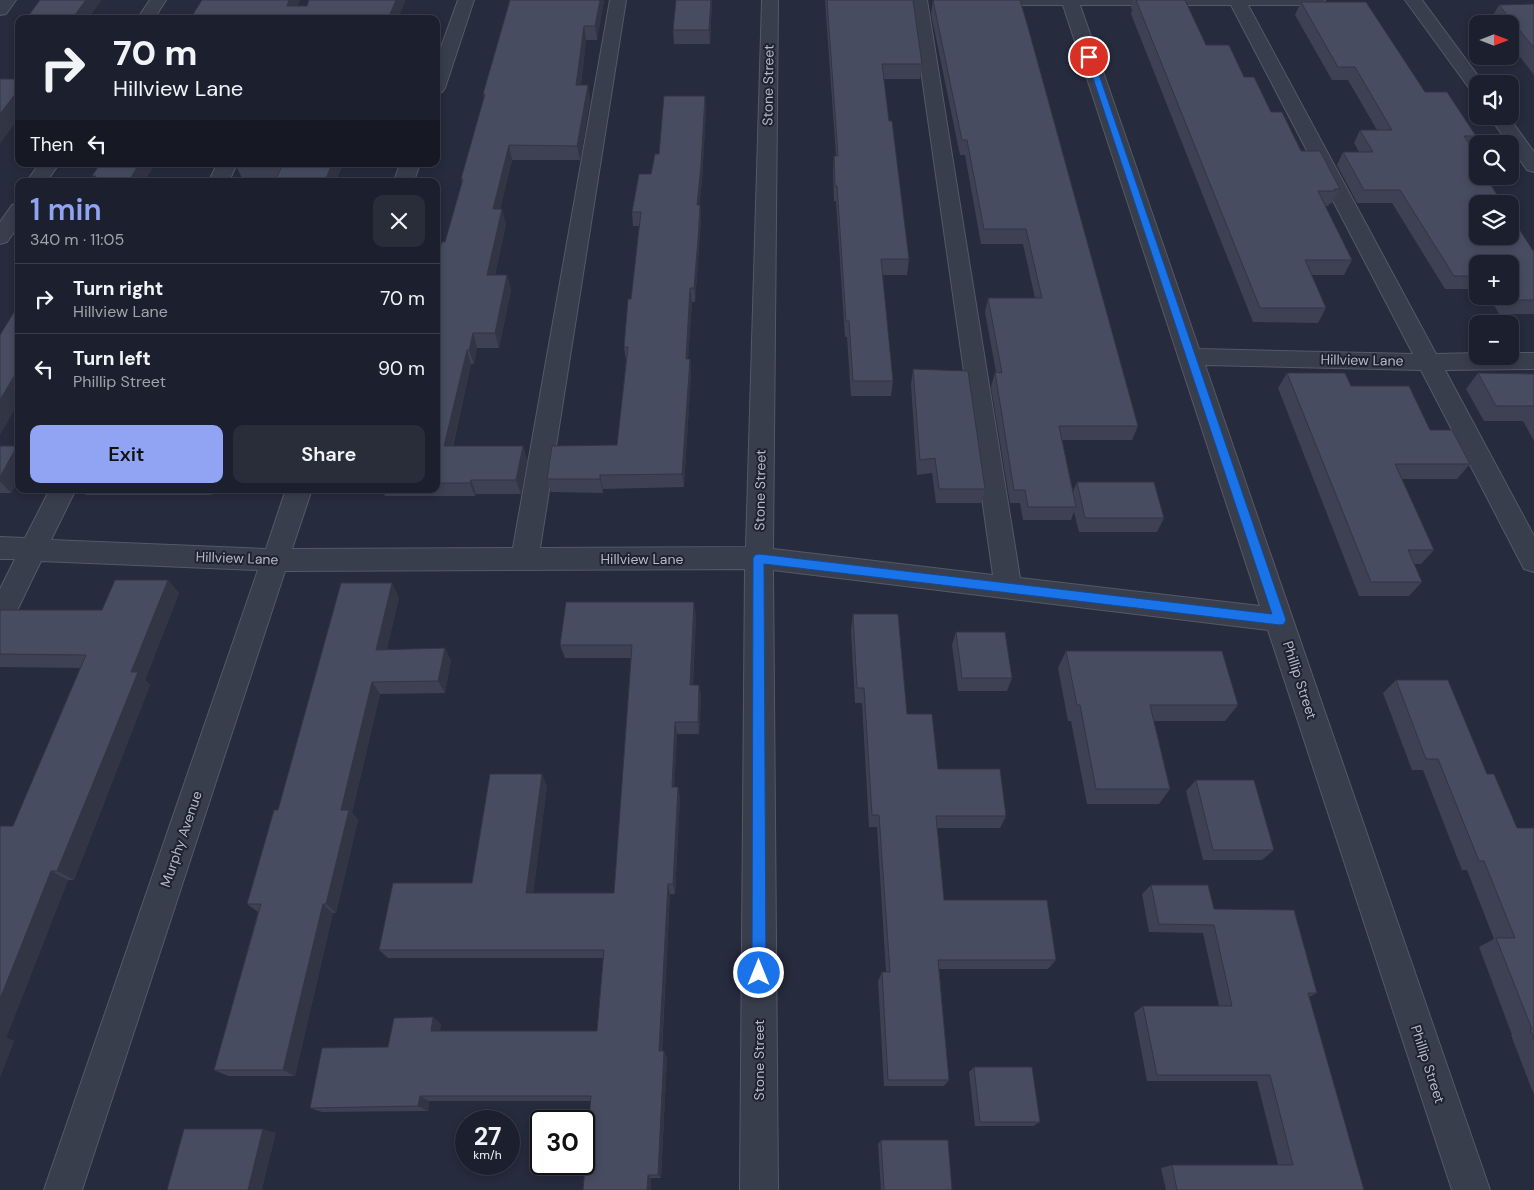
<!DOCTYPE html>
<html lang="en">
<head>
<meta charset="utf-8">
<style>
  body { margin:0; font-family:"DM Sans",sans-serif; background:#292d3a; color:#f1f3f6; height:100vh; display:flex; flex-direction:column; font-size:19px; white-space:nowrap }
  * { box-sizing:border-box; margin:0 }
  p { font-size:16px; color:#a0a3aa }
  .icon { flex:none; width:28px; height:28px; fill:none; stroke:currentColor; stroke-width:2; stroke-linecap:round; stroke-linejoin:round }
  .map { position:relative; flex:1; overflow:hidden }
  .panel { position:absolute; left:15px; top:178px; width:425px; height:315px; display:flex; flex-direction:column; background:#1c202e; border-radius:10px; box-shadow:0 2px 8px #0003,0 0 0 1px #3a3e4a }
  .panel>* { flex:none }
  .top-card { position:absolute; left:15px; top:15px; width:425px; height:152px; border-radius:10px; box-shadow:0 2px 8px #0003,0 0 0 1px #3a3e4a; background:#1c202e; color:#f1f3f6; overflow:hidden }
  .needle { width:32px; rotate:90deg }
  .controls { position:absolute; left:1469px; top:15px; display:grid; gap:10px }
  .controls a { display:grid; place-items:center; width:50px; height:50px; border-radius:10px; background:#1c202e; box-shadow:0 2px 8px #0003,0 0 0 1px #3a3e4a; font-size:25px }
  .speed { position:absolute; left:455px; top:1110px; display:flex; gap:10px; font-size:25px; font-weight:700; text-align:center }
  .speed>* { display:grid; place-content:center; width:65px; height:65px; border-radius:50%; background:#1c202e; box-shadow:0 2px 8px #0003,0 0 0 1px #3a3e4a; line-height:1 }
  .speed small { font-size:12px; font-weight:400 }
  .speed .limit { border:2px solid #111; border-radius:8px; background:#fff; color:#111 }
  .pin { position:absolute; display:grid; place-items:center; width:42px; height:42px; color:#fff; margin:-21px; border:2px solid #fff; border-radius:50%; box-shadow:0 1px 5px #0007 }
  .me { position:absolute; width:55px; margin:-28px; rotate:0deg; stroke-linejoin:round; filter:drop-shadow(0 0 4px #0008) }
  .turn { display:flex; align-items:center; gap:18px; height:105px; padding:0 15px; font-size:22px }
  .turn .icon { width:65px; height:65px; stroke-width:2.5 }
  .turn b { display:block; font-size:35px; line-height:42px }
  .then { display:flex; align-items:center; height:48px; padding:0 15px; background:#0003; gap:10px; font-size:19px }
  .round { display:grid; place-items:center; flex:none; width:52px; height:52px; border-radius:10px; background:#292d3a }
  .summary { display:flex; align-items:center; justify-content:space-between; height:85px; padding:0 15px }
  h1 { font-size:30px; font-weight:600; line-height:38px; color:#90a4f3 }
  .cta { display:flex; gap:10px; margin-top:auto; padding:10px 15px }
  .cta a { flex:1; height:58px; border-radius:10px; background:#90a4f3; color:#111; font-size:20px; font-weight:600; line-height:58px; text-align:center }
  .cta a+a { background:#292d3a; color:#f1f3f6 }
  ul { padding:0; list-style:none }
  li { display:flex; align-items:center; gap:15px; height:70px; padding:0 15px; border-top:1px solid #3a3e4a }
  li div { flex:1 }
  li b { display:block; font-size:19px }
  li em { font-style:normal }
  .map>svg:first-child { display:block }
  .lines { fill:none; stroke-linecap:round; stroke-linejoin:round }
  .minor-casing { stroke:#545968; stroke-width:2 }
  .minor { fill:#393e4d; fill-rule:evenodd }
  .wall { fill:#3d4153 }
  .shaded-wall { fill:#323544 }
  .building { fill:#474c61; stroke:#323544 }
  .route { fill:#1a73e8; stroke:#114b97 }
  .labels { text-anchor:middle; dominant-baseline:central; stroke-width:4; stroke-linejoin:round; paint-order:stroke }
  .street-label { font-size:14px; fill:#b5b9c8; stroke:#1e2332 }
</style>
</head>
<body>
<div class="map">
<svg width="1534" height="1190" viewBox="0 0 1534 1190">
  <rect width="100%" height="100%" fill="#262b3d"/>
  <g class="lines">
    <g class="minor-casing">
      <g id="minor">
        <polygon points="0,0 16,0 6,14 0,15"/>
        <polygon points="150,0 166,0 154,19 137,19"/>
        <polygon points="458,0 474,0 445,88 442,92 436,93 436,61"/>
        <path d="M610 0H626L540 548 746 547 762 0H778L773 549 993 575 911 0H927L1020 578 1260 606 1063 5H1013L1007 4 1005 0H1325L1323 4 1317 5H1248L1436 354 1478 353V356H1510V353H1534V369L1445 370 1534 536V572L1524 569 1421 370 1205 365 1490 1190H1452L1268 630 773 570 778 1190H740L745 569 285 571 82 1190H44L258 570 41 561 10 625 0 629V589L15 559H0V537L25 538 50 489H76L51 540 266 549 286 489H312L292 549 513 548ZM1080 5H1231L1413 354 1199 349Z"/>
        <polygon points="1405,0 1422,0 1484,84 1478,84 1478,93 1472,92"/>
        <polygon points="1489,116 1508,116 1534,152 1534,172 1527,170"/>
        <polygon points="39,164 59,164 47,181 27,181"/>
        <polygon points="217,164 237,164 229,181 209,181"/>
        <polygon points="400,164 420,164 414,181 394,181"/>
        <polygon points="19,203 19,225 7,242 0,244 0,222 12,205"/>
      </g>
    </g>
    <use href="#minor" class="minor"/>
  </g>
  <g class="wall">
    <polygon points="510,0 604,0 597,40 586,40 581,85 588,85 590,100 580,160 512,160 500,209 506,224 495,275 507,275 511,290 499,348 477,348 474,364 471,364 453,446 523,446 527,460 521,494 476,494 475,496 385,496 381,489 436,489 436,263 445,242 462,182 461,179 484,97 483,94"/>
    <polygon points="712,0 710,44 674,44 673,30"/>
    <polygon points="825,0 913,0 922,64 920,79 884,79 889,121 909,259 907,275 882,275 893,381 891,396 851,396 847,337 845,337 836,201 834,201 833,171 834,156 836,156"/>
    <polygon points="933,0 1138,426 1132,440 1062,440 1073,491 1077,482 1164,518 1157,532 1079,532 1074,512 1071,520 1023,520 1020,503 1010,503 991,387 995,372 996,372 985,312 988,298 1035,298 1023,244 981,244 965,155 960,155 931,14"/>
    <polygon points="1133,0 1185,0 1206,45 1244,77 1301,151 1340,189 1332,203 1329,204 1328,206 1325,206 1352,260 1344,275 1311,275 1326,308 1318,323 1253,322 1131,14 1132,10 1131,7"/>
    <polygon points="1301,2 1425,92 1476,136 1470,146 1478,176 1534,252 1534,314 1499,314 1489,296 1510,296 1510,264 1478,264 1478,289 1445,289 1392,203 1357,203 1337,165 1343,152 1359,152 1354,143 1360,130 1377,130 1348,80 1332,80 1295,15"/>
    <polygon points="1534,4 1534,75 1510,44 1510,24 1494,24 1491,19 1499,5"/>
    <polygon points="705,96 706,110 702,181 699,205 700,205 701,219 695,302 692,302 688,359 690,359 691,373 684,487 603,489 603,493 551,492 547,479 617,445 626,361 624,347 631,299 639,226 633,226 632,212 651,174"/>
    <polygon points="237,164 342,168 275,180 243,180 236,166"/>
    <polygon points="913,369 985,489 981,503 936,503 932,473 917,475 911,385"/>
    <polygon points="1287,373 1351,386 1430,430 1470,464 1457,479 1402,479 1434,550 1421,564 1414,564 1422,582 1409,596 1359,596 1278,388"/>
    <polygon points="1478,373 1534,374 1534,441 1523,421 1484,421 1466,389"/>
    <polygon points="0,446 17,446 19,448 19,479 11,493 0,493"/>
    <polygon points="80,489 215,489 212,495 86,495"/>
    <polygon points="168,580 179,593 145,680 150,685 74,880 68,880 6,1038 14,1041 0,1077 13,826 80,668 0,667 0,610 102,610"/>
    <polygon points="399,597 387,649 451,660 445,693 380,694 352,813 358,820 336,913 333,913 295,1076 228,1076 214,1070 258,912 247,904 278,810"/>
    <polygon points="853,614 938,769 1006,816 1000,828 937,828 944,900 1056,960 1048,969 939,969 949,1080 944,1086 884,1086 878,981 882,972 886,972 877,827 869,827 862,703 855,703 851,630"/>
    <polygon points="696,615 693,685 699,685 701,697 699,734 677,734 674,787 678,787 680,798 675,894 670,894 662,1051 667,1057 661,1178 651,1178 651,1190 583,1190 591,1101 429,1101 428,1111 322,1112 310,1108 388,1047 433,1017 441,1024 440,1031 597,1031 603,958 388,958 379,950 472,883 547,786 533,893 614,893 631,658 565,658 560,645"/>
    <polygon points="956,632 1012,678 1007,691 958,691 952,645"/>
    <polygon points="1066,651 1238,705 1225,721 1154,721 1170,789 1159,804 1087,804 1071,721 1068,721 1058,668"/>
    <polygon points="1396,680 1487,774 1517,828 1534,828 1534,1095 1511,1035 1512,1035 1479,947 1494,939 1467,870 1462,870 1423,770 1412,770 1383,693"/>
    <polygon points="1196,780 1274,850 1262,860 1203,860 1186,791"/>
    <polygon points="1151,885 1214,909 1317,993 1309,997 1364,1190 1166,1190 1161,1168 1172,1165 1278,1165 1257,1081 1147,1081 1134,1013 1143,1006 1219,1006 1203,933 1149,932 1142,894"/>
    <polygon points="974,1067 1040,1122 1033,1126 975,1126 969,1072"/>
    <polygon points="881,1140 952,1190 881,1190 878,1144"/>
  </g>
  <g class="shaded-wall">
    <polygon points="86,0 102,0 88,19 72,19"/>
    <polygon points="289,0 300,0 293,19 287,6"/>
    <polygon points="396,0 406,0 398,19 388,19"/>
    <polygon points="600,0 604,0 597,40 595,26"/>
    <polygon points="711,0 712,0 710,44 709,30"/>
    <polygon points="584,26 586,40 579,100 576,85"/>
    <polygon points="588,85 590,100 580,160 577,146"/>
    <polygon points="19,89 19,118 0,144 0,114"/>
    <polygon points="705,96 706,110 702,181 698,219 697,205"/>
    <polygon points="509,145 512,160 497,224 493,209"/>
    <polygon points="139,164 155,164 145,181 129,181"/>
    <polygon points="332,164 340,164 342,168 336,181 325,181"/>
    <polygon points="700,205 701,219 695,302 694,288"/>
    <polygon points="502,209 506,224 492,290 487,275"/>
    <polygon points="507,275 511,290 499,348 495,333"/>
    <polygon points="690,288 692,302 687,373 686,359"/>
    <polygon points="473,333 477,348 474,364 469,350"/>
    <polygon points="467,350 471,364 449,460 444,446"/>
    <polygon points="690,359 691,373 684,487 682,474"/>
    <polygon points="19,368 19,402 0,435 0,400"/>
    <polygon points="17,446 19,448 19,479 11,493 0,481 0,477"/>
    <polygon points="523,446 527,460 521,494 516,480"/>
    <polygon points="600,475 603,489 603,493 600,479"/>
    <polygon points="471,480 476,494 475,496 470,483"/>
    <polygon points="207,489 215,489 212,495"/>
    <polygon points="168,580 179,593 145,680 150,685 74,880 57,871 131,672"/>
    <polygon points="392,583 399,597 384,662 376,650"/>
    <polygon points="694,602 696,615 692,697 690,685"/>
    <polygon points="445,648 451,660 445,693 438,681"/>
    <polygon points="372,682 380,694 352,813 358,820 336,913 326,904 341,810"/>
    <polygon points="699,685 701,697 699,734 698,722"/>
    <polygon points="675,722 677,734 674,798 672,787"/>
    <polygon points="542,774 547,786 532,903 526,893"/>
    <polygon points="678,787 680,798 675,894 673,884"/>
    <polygon points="51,871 68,880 6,1038 14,1041 0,1077 0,999"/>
    <polygon points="668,884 670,894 661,1057 659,1051"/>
    <polygon points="323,904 333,913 295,1076 283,1070"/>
    <polygon points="433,1017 441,1024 439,1037 431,1031"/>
    <polygon points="664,1051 667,1057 661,1178 658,1175"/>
    <polygon points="420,1096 429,1101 428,1111 418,1106"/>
    <polygon points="263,1129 276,1133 262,1190 248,1190"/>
    <polygon points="648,1175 651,1178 651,1190 647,1190"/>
  </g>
  <g class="building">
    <polygon points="40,0 86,0 72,19 26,19"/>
    <polygon points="202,0 289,0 287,6 307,6 309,0 396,0 388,19 190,19"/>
    <polygon points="510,0 600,0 595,26 584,26 576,85 588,85 577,146 509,145 493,209 502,209 487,275 507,275 495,333 473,333 469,350 467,350 444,446 523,446 516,480 471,480 470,483 436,483 436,263 442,242 445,242 463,179 461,179 485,94 483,94"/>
    <polygon points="676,0 711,0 709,30 673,30"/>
    <polygon points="827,0 913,0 922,64 882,64 889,121 892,121 909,259 881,259 893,381 853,381 849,321 846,321 837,186 835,186 834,156 838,156"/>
    <polygon points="933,0 1020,0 1028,27 1138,426 1059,426 1076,507 1028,507 1025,490 1014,490 995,372 1002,373 988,298 1042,298 1026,229 984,229 967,140 962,140"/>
    <polygon points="1136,0 1185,0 1206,45 1229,45 1244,77 1254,77 1271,112 1282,112 1301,151 1320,151 1340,189 1334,189 1335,191 1318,191 1352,260 1305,260 1326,308 1260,308"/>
    <polygon points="1301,2 1366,2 1425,92 1447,92 1476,136 1464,136 1478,157 1478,176 1485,176 1503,204 1478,204 1478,236 1510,236 1510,215 1534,252 1534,300 1509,300 1506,296 1510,296 1510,264 1478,264 1478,276 1454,276 1400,190 1364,190 1343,152 1373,152 1360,130 1392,130 1355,67 1338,67"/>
    <polygon points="1534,4 1534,48 1499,5"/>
    <polygon points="0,79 19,79 19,89 0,114"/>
    <polygon points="664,96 705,96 701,166 697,205 700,205 698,240 694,288 690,288 686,359 690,359 682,474 600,475 600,479 547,479 552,446 617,445 628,347 624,347 628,299 631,299 641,212 632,212 639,174 651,174 655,154 659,154"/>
    <polygon points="100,164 139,164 129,181 93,181 96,176 92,176"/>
    <polygon points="237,164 332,164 325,181 275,181 282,166 236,166"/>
    <polygon points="19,304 19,368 0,400 0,335"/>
    <polygon points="913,369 968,371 985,489 939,489 935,458 920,460"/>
    <polygon points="1287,373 1345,373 1351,386 1409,386 1430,430 1452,430 1470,464 1395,464 1434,550 1408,550 1422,582 1371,582"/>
    <polygon points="1478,373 1534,374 1534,406 1496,406"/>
    <polygon points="0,446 17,446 0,477"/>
    <polygon points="1077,482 1154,482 1164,518 1085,518"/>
    <polygon points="115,580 168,580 131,672 138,672 105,754 57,871 51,871 0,999 0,826 13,826 86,655 0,654 0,610 102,610"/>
    <polygon points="341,583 392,583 376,650 445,648 438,681 372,682 341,810 349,810 326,904 323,904 283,1070 214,1070 261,904 247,904 274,810 278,810"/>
    <polygon points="566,602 694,602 690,685 699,685 698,722 675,722 672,787 678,787 673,884 668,884 659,1051 664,1051 658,1175 648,1175 647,1190 583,1190 591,1096 420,1096 418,1106 310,1108 322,1048 388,1047 394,1018 433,1017 431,1031 597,1031 604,950 379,950 393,883 472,883 490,774 542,774 526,893 614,893 632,645 560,645"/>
    <polygon points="853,614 898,614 907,714 932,714 938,769 1000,769 1006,816 936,816 944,900 1047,900 1056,960 938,960 949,1080 888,1080 882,972 890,972 879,815 872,815 864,688 857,688"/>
    <polygon points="956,632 1005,632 1012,678 962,678"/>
    <polygon points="1066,651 1222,651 1238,705 1150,705 1170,789 1096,789 1080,705 1077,705"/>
    <polygon points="1396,680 1448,680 1487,774 1494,774 1517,828 1534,828 1534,1039 1530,1029 1532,1029 1496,938 1515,938 1484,861 1479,861 1438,759 1426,759"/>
    <polygon points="1196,780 1254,780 1274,850 1213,850"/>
    <polygon points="1151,885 1208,885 1214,909 1294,910 1317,993 1308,993 1364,1190 1177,1190 1172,1165 1293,1165 1270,1075 1157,1075 1143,1006 1232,1006 1214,925 1159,924"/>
    <polygon points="974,1067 1032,1067 1040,1122 980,1122"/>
    <polygon points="184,1129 263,1129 248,1190 167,1190"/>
    <polygon points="881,1140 948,1140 952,1190 884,1190"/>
  </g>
  <polygon class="route" points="1087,55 1093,57 1286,620 1284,624 1280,625 764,564 766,973 764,978 759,980 754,978 752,973 753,558 755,555 759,554 1272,614 1086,57"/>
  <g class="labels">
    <g class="street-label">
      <text transform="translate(768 85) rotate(-89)">Stone Street</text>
      <text transform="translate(1362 360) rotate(1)">Hillview Lane</text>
      <text transform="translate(760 490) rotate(-89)">Stone Street</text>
      <text transform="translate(237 558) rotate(2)">Hillview Lane</text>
      <text x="642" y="559">Hillview Lane</text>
      <text transform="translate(1300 680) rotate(72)">Phillip Street</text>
      <text transform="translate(181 839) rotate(-71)">Murphy Avenue</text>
      <text transform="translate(759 1060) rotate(-90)">Stone Street</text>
      <text transform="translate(1428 1064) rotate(72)">Phillip Street</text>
    </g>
  </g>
</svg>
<div class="controls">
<a><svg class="needle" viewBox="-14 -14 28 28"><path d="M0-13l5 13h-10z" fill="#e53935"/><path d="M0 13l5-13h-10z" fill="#a0a3aa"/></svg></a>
<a><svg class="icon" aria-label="sound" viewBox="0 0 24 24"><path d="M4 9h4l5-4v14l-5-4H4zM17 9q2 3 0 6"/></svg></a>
<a><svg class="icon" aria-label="search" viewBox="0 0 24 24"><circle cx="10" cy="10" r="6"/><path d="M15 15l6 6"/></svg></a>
<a><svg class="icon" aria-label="layers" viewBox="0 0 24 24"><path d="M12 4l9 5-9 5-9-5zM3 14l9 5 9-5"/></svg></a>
<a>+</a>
<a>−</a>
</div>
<div class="speed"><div>27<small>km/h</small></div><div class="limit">30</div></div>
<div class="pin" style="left:1089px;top:57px;background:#d93025"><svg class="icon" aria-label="arrive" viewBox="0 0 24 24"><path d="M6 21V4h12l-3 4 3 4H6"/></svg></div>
<svg class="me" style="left:759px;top:973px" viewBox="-20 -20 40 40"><circle r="17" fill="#1a73e8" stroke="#fff" stroke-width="3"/><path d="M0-11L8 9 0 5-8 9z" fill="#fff"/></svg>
<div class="top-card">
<div class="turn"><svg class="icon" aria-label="right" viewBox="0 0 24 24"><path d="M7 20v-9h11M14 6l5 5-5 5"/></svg><div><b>70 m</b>Hillview Lane</div></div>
<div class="then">Then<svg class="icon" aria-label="left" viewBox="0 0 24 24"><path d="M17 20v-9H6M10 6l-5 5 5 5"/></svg></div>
</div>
<section class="panel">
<div class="summary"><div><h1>1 min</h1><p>340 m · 11:05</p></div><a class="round"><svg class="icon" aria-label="close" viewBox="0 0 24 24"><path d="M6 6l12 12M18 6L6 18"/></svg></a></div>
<ul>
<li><svg class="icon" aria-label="right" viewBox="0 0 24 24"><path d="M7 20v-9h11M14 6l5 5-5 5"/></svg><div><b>Turn right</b><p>Hillview Lane</p></div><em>70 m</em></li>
<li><svg class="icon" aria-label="left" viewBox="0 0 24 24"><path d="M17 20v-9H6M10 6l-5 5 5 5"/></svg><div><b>Turn left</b><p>Phillip Street</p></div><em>90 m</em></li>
</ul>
<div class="cta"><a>Exit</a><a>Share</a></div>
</section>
</div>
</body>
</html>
